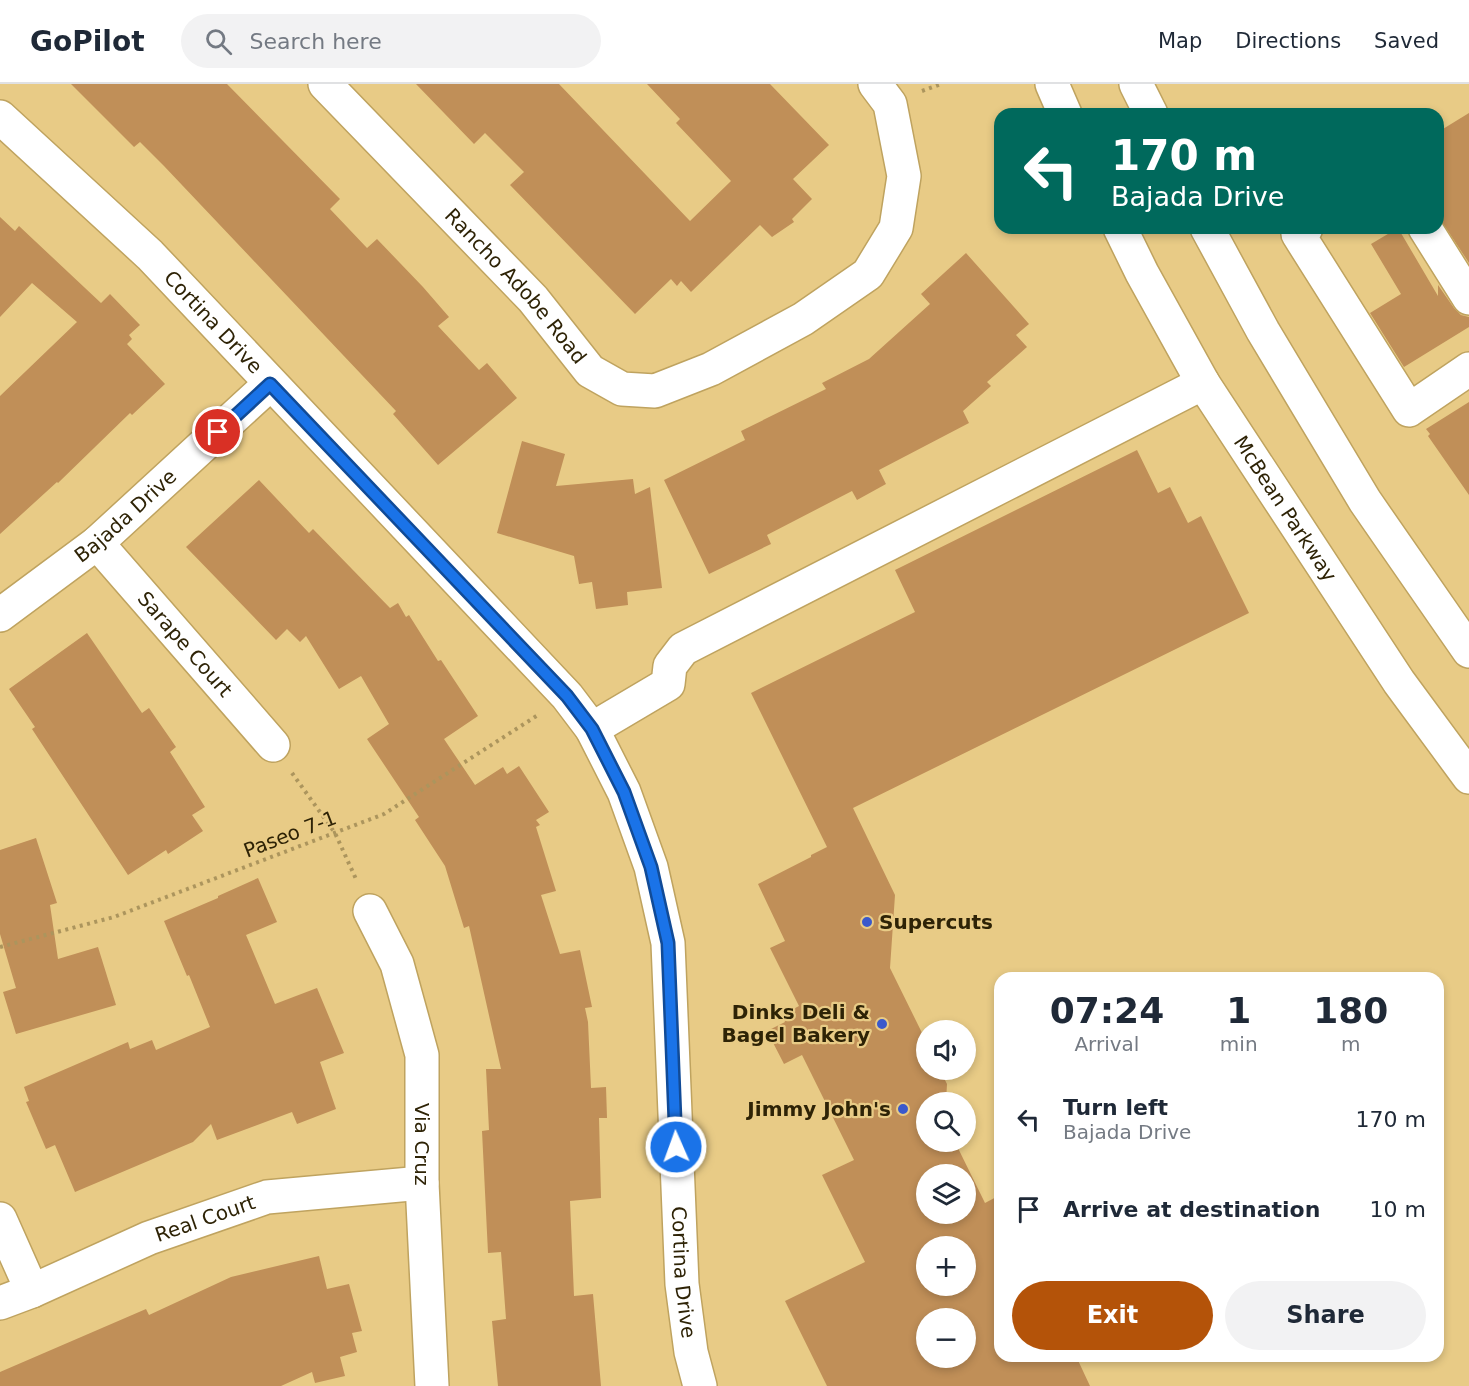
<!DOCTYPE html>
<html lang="en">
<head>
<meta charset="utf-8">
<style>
  body { margin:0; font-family:"DejaVu Sans",sans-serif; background:#f2f2f3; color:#1f2937; height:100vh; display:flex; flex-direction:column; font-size:22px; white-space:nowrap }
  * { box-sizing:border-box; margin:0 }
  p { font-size:20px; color:#747a83 }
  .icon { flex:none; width:33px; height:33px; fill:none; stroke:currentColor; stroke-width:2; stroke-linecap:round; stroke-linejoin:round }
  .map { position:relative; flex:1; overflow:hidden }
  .drawer { position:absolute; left:994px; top:888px; width:450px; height:390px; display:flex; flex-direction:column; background:#fff; border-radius:18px; box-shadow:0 3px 9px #0003 }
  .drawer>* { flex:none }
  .hud { position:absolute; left:994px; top:24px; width:450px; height:126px; border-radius:18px; box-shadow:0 3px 9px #0003; background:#00695c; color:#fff; overflow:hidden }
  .fabs { position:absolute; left:916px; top:936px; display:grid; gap:12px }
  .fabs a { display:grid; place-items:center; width:60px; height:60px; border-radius:50%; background:#fff; box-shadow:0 3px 9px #0003; font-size:30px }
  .pin { position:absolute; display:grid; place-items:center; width:51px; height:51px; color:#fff; margin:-26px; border:3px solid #fff; border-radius:50%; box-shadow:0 2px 6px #0007 }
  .me { position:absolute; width:66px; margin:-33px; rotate:358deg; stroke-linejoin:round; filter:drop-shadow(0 0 4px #0008) }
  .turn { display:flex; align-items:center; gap:21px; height:126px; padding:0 18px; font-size:27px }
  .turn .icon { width:78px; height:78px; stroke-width:2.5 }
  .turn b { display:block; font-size:42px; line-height:51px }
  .eta { display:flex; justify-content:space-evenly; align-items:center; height:102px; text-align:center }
  .eta b { font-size:36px; font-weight:800; line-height:42px }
  .cta { display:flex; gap:12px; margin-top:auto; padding:12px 18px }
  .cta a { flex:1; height:69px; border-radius:36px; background:#b45309; color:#fff; font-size:24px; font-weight:800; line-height:69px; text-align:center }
  .cta a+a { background:#f2f2f3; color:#1f2937 }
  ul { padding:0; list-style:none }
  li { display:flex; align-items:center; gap:18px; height:90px; padding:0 18px }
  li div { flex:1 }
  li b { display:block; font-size:22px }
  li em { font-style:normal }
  header { display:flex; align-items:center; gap:36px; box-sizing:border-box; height:84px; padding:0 30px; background:#fff; border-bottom:2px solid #e0e1e3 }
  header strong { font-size:28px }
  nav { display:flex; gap:33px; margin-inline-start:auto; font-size:21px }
  .search { width:420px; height:54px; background:#f2f2f3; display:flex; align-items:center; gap:15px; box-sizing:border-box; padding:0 21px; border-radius:33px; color:#747a83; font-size:22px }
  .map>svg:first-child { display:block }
  .building { fill:#c08f58; fill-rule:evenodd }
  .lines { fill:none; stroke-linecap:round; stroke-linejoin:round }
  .minor-casing { stroke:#bfa35f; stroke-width:36 }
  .major-casing { stroke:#bfa35f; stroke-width:36 }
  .path { stroke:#ac955d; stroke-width:4; stroke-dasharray:3 4.5; stroke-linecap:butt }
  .minor { stroke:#fff; stroke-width:33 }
  .major { stroke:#fff; stroke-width:33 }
  .route-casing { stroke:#114b97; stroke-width:15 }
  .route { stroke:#1a73e8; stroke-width:10 }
  .poi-dot { fill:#3a59cb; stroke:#e8cb86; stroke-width:2 }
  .labels { text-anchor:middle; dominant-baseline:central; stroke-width:4.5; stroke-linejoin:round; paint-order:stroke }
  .street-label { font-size:20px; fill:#2e2306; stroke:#e8cb86 }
  .poi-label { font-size:20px; font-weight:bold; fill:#2e2306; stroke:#e8cb86; text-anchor:end }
</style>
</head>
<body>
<header>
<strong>GoPilot</strong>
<div class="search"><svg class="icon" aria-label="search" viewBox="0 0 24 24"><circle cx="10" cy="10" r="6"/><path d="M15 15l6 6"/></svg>Search here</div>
<nav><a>Map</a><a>Directions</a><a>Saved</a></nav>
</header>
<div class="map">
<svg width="1469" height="1302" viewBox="0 0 1469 1302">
  <rect width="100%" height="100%" fill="#e8cb86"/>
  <g class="building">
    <polygon points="71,0 227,0 340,115 330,125 367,164 377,155 423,203 449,233 438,242 479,286 487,279 517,314 438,381 393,330 396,327 164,82 140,58 134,63"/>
    <polygon points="416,0 559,0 690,137 731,97 676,39 680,35 647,0 770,0 829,61 793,95 812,115 792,135 794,138 772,153 760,141 691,208 681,197 677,202 671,195 635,230 510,101 524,88 485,49 474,60"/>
    <polygon points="1469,29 1469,179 1438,132 1438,48"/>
    <polygon points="0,133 15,147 19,142 101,219 110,210 140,241 129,251 132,255 127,260 165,300 132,331 130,329 58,399 57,398 0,450 0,312 77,238 32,199 0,233"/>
    <polygon points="1398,144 1438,212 1438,201 1454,224 1461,231 1469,233 1469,243 1404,283 1370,229 1401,210 1371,160"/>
    <polygon points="966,169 1029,240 1016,251 1027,263 987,298 991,302 963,327 969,339 879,386 886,400 857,416 852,407 767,451 771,460 709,490 664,396 745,356 741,347 826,305 822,299 869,275 930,220 921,210"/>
    <polygon points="1469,318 1469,411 1428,352 1430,350 1426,345"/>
    <polygon points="522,357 565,370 556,402 633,395 635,410 650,403 662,504 627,508 628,521 596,525 592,498 579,500 574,472 497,449"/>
    <path d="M1137 366 1158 409 1170 403 1188 439 1201 432 1249 529 853 724 895 811 890 884 927 959V986H940L947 1000 946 1018H927V1058H955L985 1119 1000 1111V1272H1076L1090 1302H827L785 1217 865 1178 822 1091 854 1076 802 971 784 980 767 947 785 938 782 931 799 922 770 864 785 857 758 800 811 773V771L827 763 751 609 915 528 895 486ZM927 1090H966V1130H927ZM927 1162H966V1202H927ZM927 1234H966V1274H927Z"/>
    <polygon points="259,396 309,449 313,445 390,524 398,519 406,533 409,531 438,577 441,576 478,632 444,655 475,701 503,683 507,690 519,682 549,728 536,736 540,741 536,743 556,807 541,811 560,870 580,866 592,923 585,924 588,938 591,1004 606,1003 607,1034 599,1034 601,1114 570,1117 574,1212 593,1210 601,1302 498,1302 492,1237 506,1235 501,1168 488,1169 482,1047 489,1046 486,985 501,985 469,842 464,844 445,782 415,736 419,733 367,655 389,640 361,592 339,605 306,552 300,558 287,545 276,556 186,463"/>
    <polygon points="87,549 142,629 149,624 176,663 170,668 205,723 192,731 203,747 168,770 166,766 128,791 32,645 35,643 9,605"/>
    <polygon points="36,754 57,819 50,821 58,875 98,863 116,921 16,950 3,908 16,904 0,850 0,766"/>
    <polygon points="258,794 277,838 246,851 275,920 317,904 344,969 320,978 336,1025 297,1040 292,1028 217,1056 211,1040 193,1058 75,1108 55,1061 46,1065 26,1018 29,1017 24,1003 128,958 130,965 152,956 156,966 210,943 189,891 187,892 164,837 218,814 218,812"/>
    <polygon points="319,1172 327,1205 349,1200 362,1247 352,1249 357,1268 340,1273 345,1292 315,1299 312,1288 281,1302 0,1302 0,1288 146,1225 149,1231 231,1193"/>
  </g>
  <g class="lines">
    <g class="minor-casing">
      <g id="minor">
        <path id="s1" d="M325 0 533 215 590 287 622 305 655 307 711 285 803 235 868 190 896 144 904 92 890 20 875 0"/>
        <path id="s2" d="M0 33 150 171 567 612 592 645 624 708 651 783 668 859 682 1200 691 1268 700 1302"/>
        <polyline points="1306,144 1298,150 1409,326 1469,285"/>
        <polyline points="1425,144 1469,214"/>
        <path id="s3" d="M97 459 273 661"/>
        <path id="s4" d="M0 531 97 459 270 300"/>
        <polyline points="592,645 668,600 670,582 683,565 1203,299"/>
        <path id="s5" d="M370 827 397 880 422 971V1099L432 1302"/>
        <polyline points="0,1135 32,1207"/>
        <path id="s6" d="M0 1219 32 1207 149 1154 267 1113 422 1099"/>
      </g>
    </g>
    <g class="major-casing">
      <g id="major">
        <polyline points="1052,0 1065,30"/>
        <polyline points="1136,0 1151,30"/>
        <path id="s7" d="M1120 144 1142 189 1203 299 1399 598 1469 693"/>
        <polyline points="1207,144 1263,247 1365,417 1469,567"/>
      </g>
    </g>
    <g class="path">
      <polyline points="922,7 941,0"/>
      <polyline points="292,689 335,749 356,795"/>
      <polyline points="0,863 114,833 384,730 538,631"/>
    </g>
    <use href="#minor" class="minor"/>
    <use href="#major" class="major"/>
  </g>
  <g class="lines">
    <g class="route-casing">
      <polyline id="route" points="218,348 270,300 567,612 592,645 624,708 651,783 668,859 676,1063"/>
    </g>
    <use href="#route" class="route"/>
  </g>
  <g class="poi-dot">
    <circle cx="867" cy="838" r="6"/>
    <circle cx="882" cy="940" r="6"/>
    <circle cx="903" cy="1025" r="6"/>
  </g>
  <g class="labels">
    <g class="street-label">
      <text stroke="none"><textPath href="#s1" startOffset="278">Rancho Adobe Road</textPath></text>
      <text stroke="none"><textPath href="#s2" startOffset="296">Cortina Drive</textPath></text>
      <text stroke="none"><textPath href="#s7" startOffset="326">McBean Parkway</textPath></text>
      <text stroke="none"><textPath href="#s4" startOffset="160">Bajada Drive</textPath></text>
      <text stroke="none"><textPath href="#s3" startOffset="134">Sarape Court</textPath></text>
      <text transform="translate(290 750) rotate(-21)">Paseo 7-1</text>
      <text stroke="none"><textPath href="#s5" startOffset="243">Via Cruz</textPath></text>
      <text stroke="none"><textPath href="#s6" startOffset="222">Real Court</textPath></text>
      <text stroke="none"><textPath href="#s2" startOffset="1410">Cortina Drive</textPath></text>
    </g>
    <g class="poi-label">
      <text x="879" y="838" text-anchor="start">Supercuts</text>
      <text x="870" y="928">Dinks Deli &amp;<tspan x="870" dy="23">Bagel Bakery</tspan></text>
      <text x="891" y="1025">Jimmy John's</text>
    </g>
  </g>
</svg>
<div class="fabs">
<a><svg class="icon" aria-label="sound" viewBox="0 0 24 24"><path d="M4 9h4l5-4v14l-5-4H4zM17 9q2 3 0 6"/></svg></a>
<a><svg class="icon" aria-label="search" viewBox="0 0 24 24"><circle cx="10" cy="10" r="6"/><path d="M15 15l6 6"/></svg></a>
<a><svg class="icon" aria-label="layers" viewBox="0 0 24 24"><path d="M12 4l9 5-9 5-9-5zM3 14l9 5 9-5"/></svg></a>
<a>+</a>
<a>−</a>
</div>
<div class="pin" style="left:218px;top:348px;background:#d93025"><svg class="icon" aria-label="arrive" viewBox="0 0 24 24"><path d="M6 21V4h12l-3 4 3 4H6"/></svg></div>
<svg class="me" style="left:676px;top:1063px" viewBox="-20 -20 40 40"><circle r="17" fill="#1a73e8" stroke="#fff" stroke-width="3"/><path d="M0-11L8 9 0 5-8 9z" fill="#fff"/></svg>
<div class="hud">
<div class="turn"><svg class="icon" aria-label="left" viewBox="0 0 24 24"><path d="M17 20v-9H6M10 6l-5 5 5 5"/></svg><div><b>170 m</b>Bajada Drive</div></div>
</div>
<section class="drawer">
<div class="eta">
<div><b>07:24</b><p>Arrival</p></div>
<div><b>1</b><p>min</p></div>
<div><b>180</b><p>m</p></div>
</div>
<ul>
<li><svg class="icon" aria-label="left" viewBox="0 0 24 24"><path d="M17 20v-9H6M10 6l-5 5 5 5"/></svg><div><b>Turn left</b><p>Bajada Drive</p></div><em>170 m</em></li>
<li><svg class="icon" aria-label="arrive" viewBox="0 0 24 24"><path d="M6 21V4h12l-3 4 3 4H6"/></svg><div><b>Arrive at destination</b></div><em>10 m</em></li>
</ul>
<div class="cta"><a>Exit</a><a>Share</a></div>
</section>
</div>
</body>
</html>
